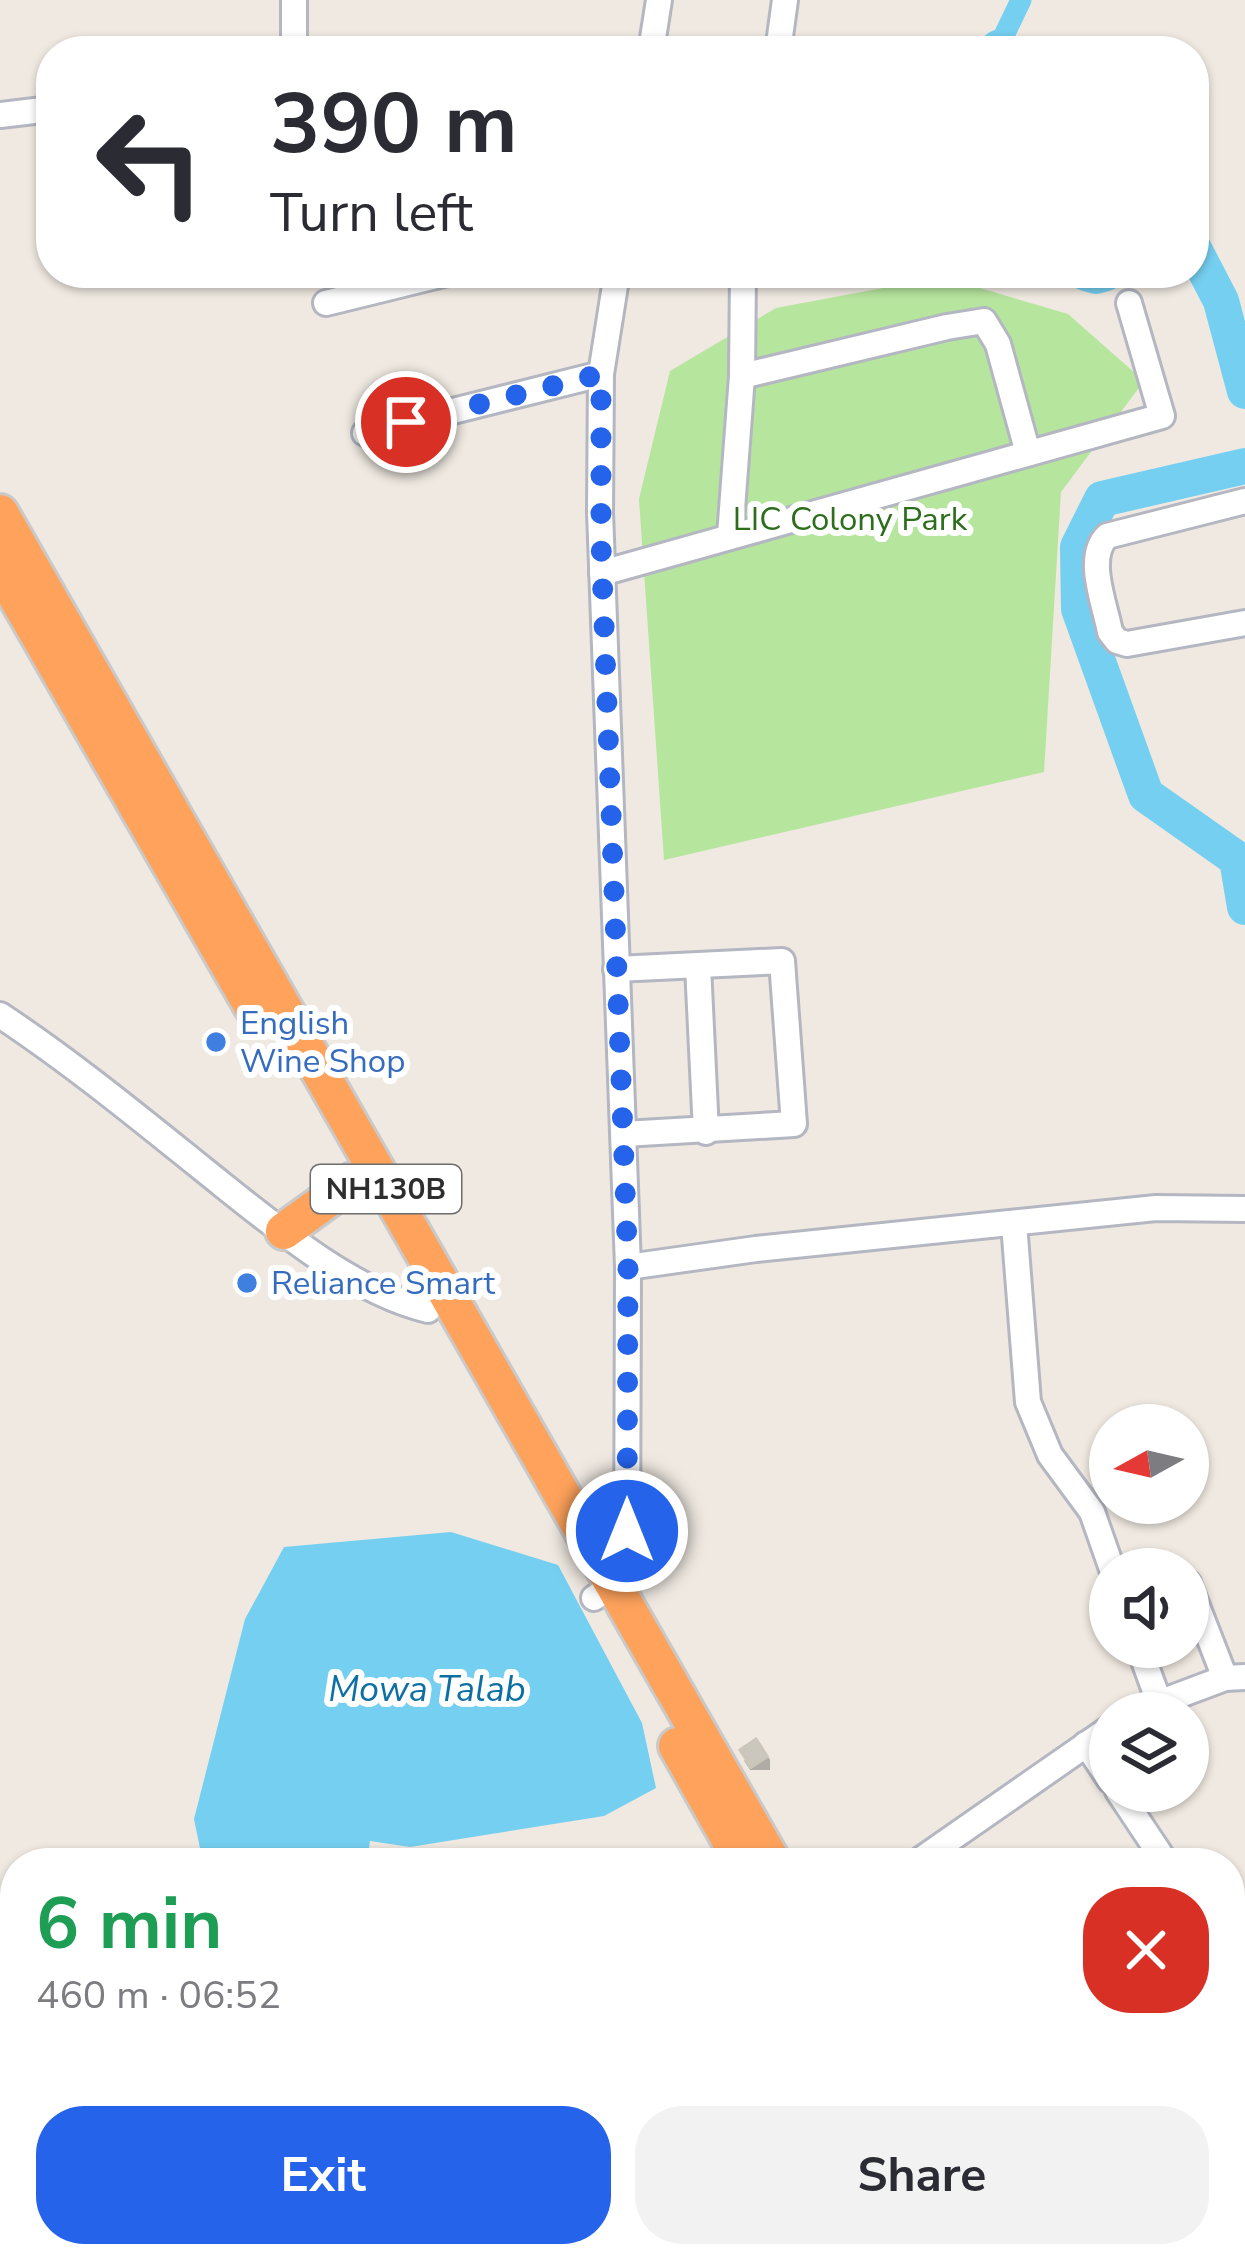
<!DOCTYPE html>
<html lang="en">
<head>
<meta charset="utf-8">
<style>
  body { margin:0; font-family:"Nunito Sans",sans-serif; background:#f2f2f3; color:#2b2b33; height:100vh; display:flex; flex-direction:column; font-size:45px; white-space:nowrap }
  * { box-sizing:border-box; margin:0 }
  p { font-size:39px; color:#7c7c81 }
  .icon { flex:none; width:66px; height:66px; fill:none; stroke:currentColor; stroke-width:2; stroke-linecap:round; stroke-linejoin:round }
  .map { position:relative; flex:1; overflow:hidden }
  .panel { position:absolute; left:0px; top:1848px; width:1245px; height:420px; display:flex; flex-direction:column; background:#fff; border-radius:48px 48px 0 0; box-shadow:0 3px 9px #0004 }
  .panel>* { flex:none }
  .top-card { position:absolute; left:36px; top:36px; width:1173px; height:252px; border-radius:48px; box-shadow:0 3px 9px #0004; background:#fff; color:#2b2b33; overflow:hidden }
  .needle { width:78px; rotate:262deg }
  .tools { position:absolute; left:1089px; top:1404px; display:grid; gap:24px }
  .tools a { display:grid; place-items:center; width:120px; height:120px; border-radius:50%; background:#fff; box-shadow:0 3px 9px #0004; font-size:60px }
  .pin { position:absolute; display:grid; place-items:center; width:102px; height:102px; color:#fff; margin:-51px; border:6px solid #fff; border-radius:50%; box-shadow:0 3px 12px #0007 }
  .me { position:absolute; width:132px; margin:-66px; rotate:0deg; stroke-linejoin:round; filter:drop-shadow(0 0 9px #0008) }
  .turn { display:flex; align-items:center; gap:42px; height:252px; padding:0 36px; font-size:54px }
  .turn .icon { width:156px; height:156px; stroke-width:2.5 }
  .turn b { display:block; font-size:84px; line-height:102px }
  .round { display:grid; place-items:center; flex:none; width:126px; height:126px; border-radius:48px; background:#f2f2f3 }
  .overview { display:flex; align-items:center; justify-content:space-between; height:204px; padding:0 36px }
  h1 { font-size:72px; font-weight:700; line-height:90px; color:#1e9e55 }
  .cta { display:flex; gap:24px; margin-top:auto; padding:24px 36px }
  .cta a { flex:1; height:138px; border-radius:48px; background:#2563eb; color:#fff; font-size:48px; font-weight:700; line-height:138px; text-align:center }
  .cta a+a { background:#f2f2f3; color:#2b2b33 }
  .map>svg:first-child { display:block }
  .green { fill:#b6e59e }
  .water { fill:#75cff0 }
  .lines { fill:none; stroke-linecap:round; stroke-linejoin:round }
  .canal { stroke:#75cff0; stroke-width:21 }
  .river { stroke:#75cff0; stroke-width:36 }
  .building { fill:#cbc7bf; stroke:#cbc5ba; stroke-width:3; filter:url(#shadow) }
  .minor-casing { stroke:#b4b7c1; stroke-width:30 }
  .highway-casing { stroke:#c9c9c9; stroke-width:42 }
  .minor { stroke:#fff; stroke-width:24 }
  .highway { stroke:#ffa35c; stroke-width:36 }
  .route { stroke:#2563eb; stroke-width:21; stroke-dasharray:0 37.8 }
  .shop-dot { fill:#3f7fe0; stroke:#fff; stroke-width:4.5 }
  .labels { text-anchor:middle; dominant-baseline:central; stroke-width:12; stroke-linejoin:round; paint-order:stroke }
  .shield { fill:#fff; stroke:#6d6d6d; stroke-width:3 }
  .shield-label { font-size:30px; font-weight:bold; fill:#2e2e2e }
  .park-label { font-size:33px; fill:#2c6e1b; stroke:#fff }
  .shop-label { font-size:33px; fill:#366cbe; stroke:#fff; text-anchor:start }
  .water-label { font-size:36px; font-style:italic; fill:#0d6fa3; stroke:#fff }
</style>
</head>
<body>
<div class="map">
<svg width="1245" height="2268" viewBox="0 0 1245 2268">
  <defs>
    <filter id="shadow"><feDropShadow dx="6" dy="11" stdDeviation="0" flood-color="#0004"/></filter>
  </defs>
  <rect width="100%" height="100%" fill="#efe9e1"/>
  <polygon class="green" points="942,277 1068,314 1144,381 1061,492 1044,772 664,860 639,499 670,371 776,308"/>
  <polygon class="water" points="451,1532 558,1565 642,1723 656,1788 604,1816 410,1847 370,1841 367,1863 203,1863 194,1819 245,1619 284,1547"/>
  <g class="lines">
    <polyline class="canal" points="998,48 1021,0"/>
    <g class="river">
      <polyline points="997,51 998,48"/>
      <polyline points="1194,249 1221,301 1245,391"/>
      <polyline points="1086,273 1096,276 1106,273"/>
      <polyline points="1245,466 1102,499 1078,547 1079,609 1146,795 1237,859 1245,907"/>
    </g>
  </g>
  <polygon class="building" points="756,1739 767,1756 751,1767 740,1750"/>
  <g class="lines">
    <g class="minor-casing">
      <g id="minor">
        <polyline points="294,0 294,51"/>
        <polyline points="651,51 659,0"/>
        <polyline points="778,51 785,0"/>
        <polyline points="0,115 51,109"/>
        <polyline points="326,303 448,273"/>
        <polyline points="742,376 743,273"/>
        <polyline points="365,433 601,374"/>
        <path d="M1245 501 1107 536C1085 558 1105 604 1110 632L1117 641 1127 644 1245 623"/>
        <polyline points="730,536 742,376 947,327 984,321 998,344 1028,453"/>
        <polyline points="602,573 1162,416 1129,303"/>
        <polyline points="698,966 706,1132"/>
        <polyline points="616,969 782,961 794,1124 624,1134"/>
        <path d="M0 1015C71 1062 138 1117 204 1170 268 1221 349 1291 428 1310"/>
        <polyline points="1014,1224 1028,1402 1050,1455 1092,1512 1112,1569"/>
        <polyline points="628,1267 756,1249 1156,1208 1245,1209"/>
        <polyline points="1188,1583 1225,1678"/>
        <polyline points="594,1598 627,1575 628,1267 600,512 601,374 617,273"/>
        <polyline points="1139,1647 1159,1702"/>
        <polyline points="1132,1713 1225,1678 1245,1677"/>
        <polyline points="1086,1744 1110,1780"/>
        <polyline points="1118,1791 1166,1863"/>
        <polyline points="916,1863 1110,1728"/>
        <polyline points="1235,2106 1245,2167"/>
        <polyline points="225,2253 230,2268"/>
        <polyline points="344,2253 350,2268"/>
        <polyline points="106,2268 137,2253"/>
        <polyline points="630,2268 630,2253"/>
      </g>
    </g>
    <g class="highway-casing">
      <g id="highway">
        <polyline points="0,513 773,1863"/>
        <polyline points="0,568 258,1016"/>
        <polyline points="284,1231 353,1181"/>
        <polyline points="677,1746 743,1863"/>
        <polyline points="955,2253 963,2268"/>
        <polyline points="988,2253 995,2268"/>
      </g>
    </g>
    <use href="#minor" class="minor"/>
    <use href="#highway" class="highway"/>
  </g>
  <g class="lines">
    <polyline class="route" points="406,422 601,374 601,543 628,1268 627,1531"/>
  </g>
  <g class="shop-dot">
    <circle cx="216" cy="1042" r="12"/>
    <circle cx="247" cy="1283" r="12"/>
  </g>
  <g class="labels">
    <rect class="shield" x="311" y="1165" width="150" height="48" rx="9"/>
    <g class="shield-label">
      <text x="386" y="1189">NH130B</text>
    </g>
    <g class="park-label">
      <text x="850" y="519">LIC Colony Park</text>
    </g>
    <g class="shop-label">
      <text x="240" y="1023">English<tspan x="240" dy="38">Wine Shop</tspan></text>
      <text x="271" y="1283">Reliance Smart</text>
    </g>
    <g class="water-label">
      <text x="427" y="1689">Mowa Talab</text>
    </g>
  </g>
</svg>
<div class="tools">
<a><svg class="needle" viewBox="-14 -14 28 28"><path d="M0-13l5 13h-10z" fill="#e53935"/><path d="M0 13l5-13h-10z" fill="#7c7c81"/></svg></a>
<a><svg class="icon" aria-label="sound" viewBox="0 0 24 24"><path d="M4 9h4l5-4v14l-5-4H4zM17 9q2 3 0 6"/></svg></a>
<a><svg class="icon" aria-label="layers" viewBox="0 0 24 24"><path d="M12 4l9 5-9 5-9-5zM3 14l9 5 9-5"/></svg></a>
</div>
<div class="pin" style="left:406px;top:422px;background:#d93025"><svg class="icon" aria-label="arrive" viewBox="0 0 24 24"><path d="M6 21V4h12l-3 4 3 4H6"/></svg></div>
<svg class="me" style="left:627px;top:1531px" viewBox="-20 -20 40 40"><circle r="17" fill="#2563eb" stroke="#fff" stroke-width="3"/><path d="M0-11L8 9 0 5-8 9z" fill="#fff"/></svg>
<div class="top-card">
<div class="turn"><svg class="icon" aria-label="left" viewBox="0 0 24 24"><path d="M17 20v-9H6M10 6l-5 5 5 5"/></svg><div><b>390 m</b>Turn left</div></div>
</div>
<section class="panel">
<div class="overview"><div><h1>6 min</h1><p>460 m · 06:52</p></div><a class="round" style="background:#d93025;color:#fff"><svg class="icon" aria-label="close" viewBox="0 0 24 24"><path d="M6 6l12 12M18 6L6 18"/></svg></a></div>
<div class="cta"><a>Exit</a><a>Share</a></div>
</section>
</div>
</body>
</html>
